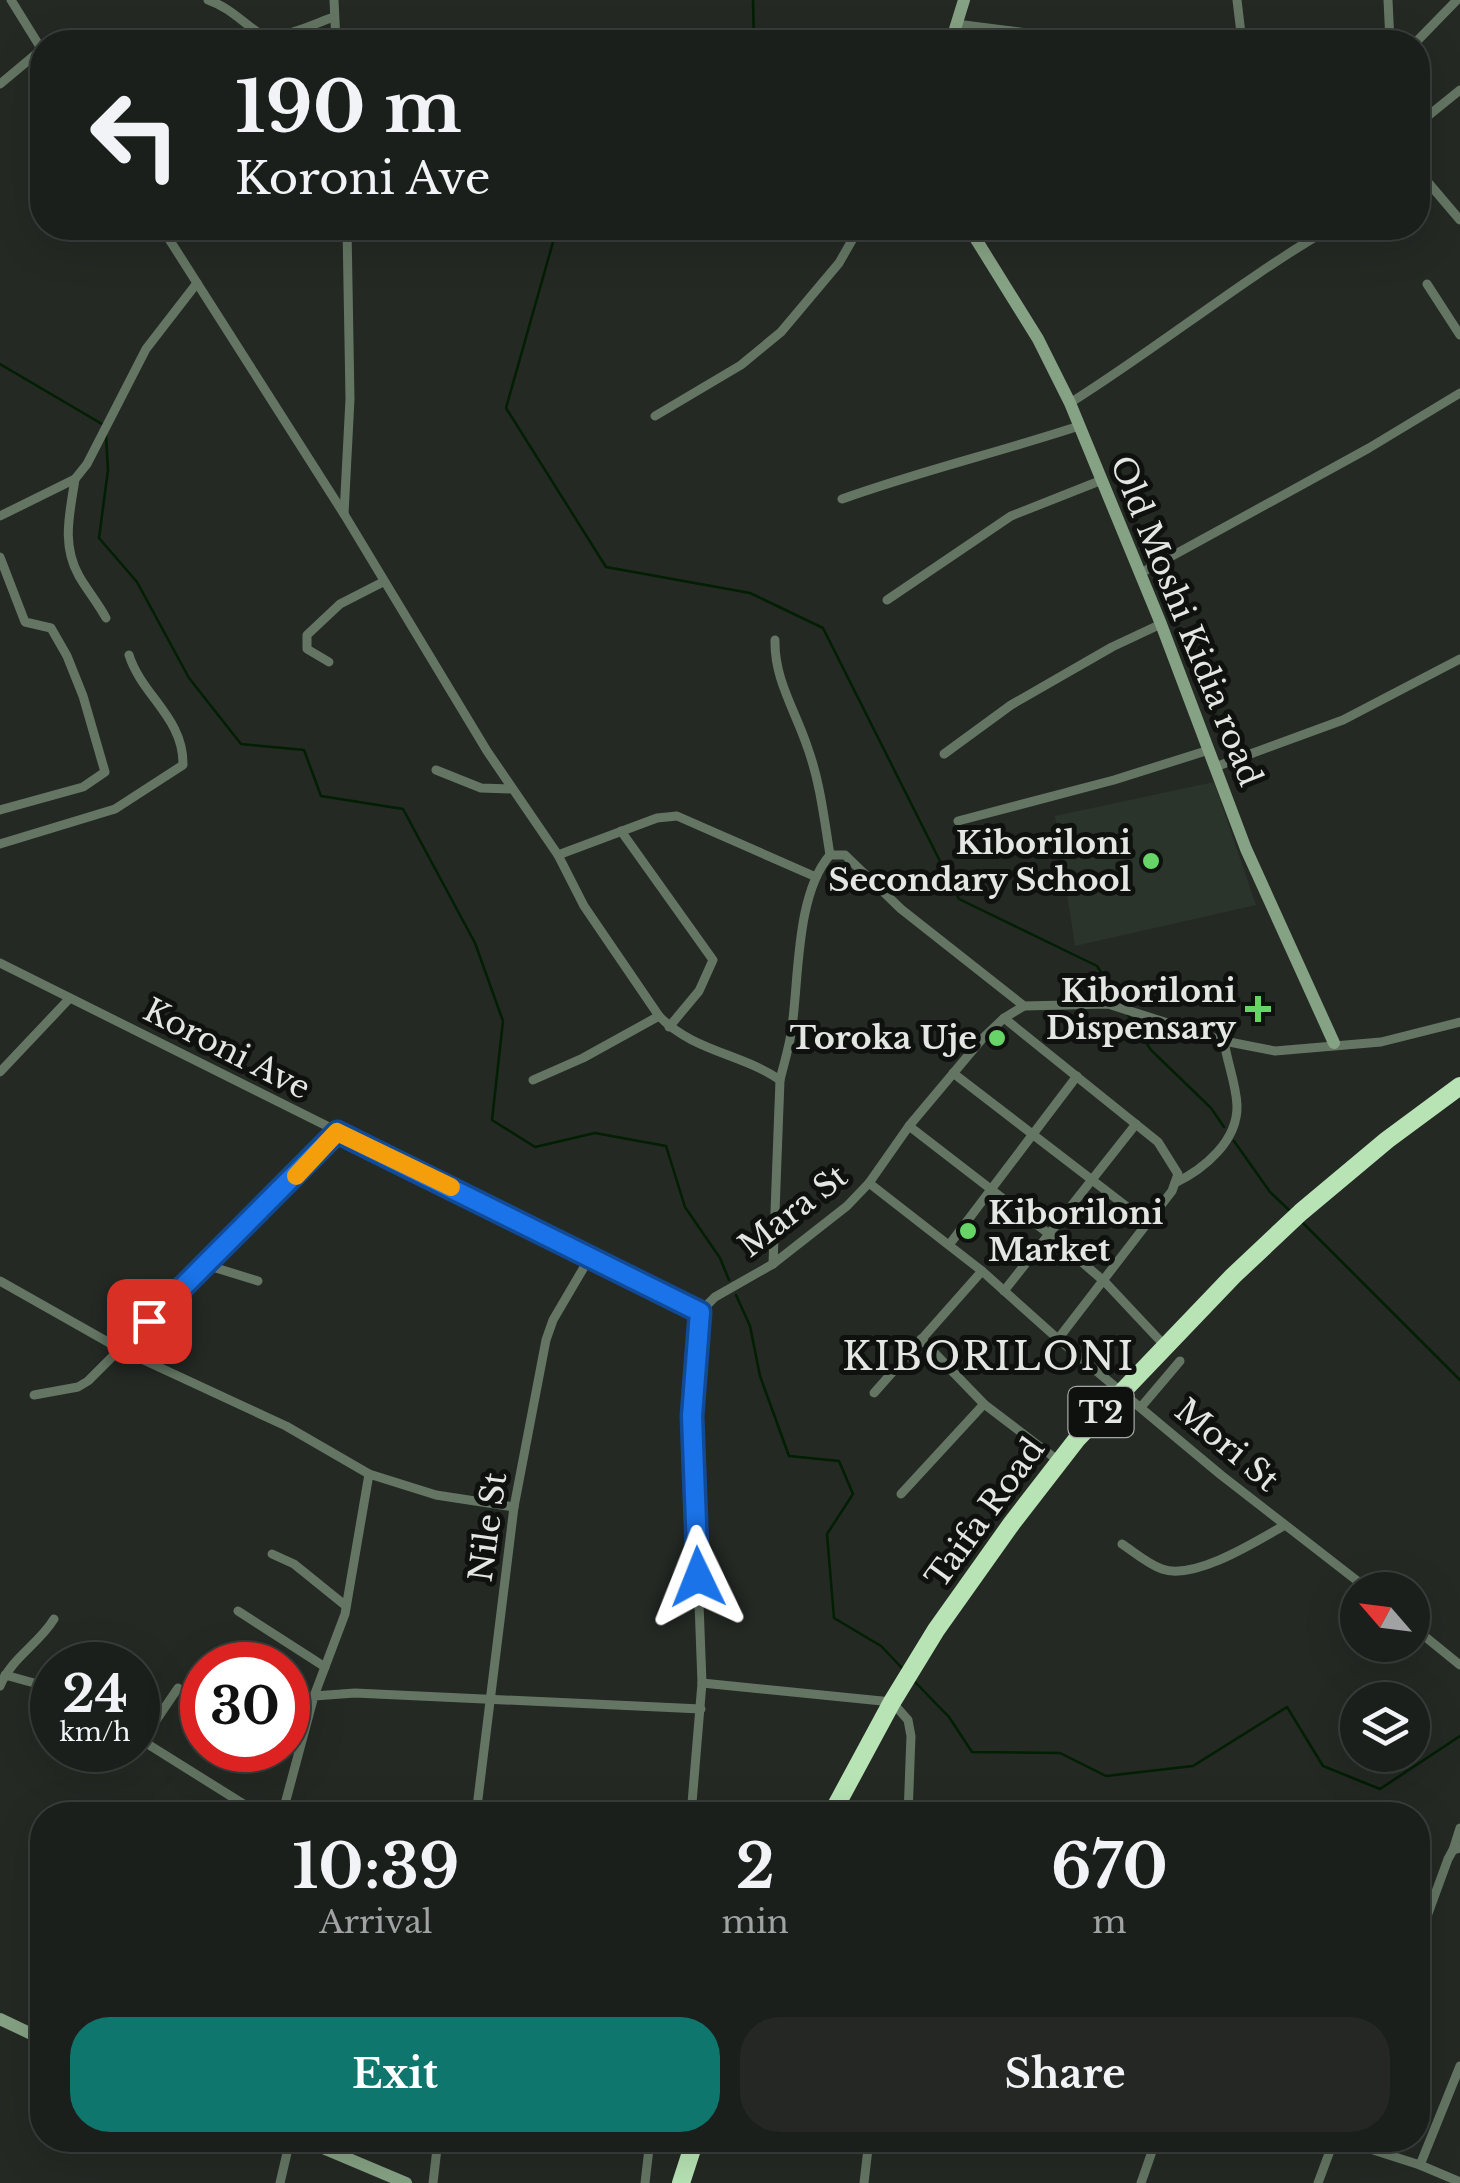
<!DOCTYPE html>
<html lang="en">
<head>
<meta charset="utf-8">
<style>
  body { margin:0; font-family:"Libre Baskerville",serif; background:#242724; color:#f1f3f6; height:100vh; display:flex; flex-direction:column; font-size:38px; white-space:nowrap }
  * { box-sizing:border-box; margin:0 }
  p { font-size:32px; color:#a0a2a3 }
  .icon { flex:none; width:55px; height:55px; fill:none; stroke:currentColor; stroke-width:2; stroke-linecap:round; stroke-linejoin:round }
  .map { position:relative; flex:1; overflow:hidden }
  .side { position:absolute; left:30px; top:1802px; width:1400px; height:350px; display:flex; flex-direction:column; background:#1b1f1b; border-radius:40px; box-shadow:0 10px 40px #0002,0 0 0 2px #393d3a }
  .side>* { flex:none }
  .top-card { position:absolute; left:30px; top:30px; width:1400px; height:210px; border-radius:40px; box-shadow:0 10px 40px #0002,0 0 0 2px #393d3a; background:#1b1f1b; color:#f1f3f6; overflow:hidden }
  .needle { width:65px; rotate:298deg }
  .tools { position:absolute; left:1340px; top:1572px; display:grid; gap:20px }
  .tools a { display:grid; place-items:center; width:90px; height:90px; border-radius:50%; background:#1b1f1b; box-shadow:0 10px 40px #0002,0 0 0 2px #393d3a; font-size:50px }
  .speed { position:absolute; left:30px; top:1642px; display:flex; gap:20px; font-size:50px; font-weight:700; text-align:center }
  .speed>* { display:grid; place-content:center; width:130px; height:130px; border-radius:50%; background:#1b1f1b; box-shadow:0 10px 40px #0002,0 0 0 2px #393d3a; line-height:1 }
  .speed small { font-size:25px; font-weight:400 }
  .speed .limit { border:15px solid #d22; background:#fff; color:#111 }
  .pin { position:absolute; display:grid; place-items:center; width:85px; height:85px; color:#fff; margin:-42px; border-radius:20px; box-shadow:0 5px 15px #0006 }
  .me { position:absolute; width:110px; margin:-55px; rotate:358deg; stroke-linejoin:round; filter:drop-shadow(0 0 8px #0008) }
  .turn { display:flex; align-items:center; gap:35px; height:210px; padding:0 40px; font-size:45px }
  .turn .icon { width:130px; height:130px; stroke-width:2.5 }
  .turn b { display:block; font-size:70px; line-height:85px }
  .eta { display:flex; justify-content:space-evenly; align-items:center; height:170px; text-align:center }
  .eta b { font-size:60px; font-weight:700; line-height:70px }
  .button { display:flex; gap:20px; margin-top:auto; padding:20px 40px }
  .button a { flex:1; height:115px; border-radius:40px; background:#0f766e; color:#fff; font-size:40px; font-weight:700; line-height:115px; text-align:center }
  .button a+a { background:#242724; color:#f1f3f6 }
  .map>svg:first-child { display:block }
  .built { fill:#2b342a }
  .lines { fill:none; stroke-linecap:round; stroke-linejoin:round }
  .stream { stroke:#021e03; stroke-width:2.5 }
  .street { stroke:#647663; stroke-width:9 }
  .secondary { stroke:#86a284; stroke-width:12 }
  .highway { stroke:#b8e4b5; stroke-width:18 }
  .route-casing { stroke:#114b97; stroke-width:25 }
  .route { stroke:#1a73e8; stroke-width:18 }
  .slow { stroke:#f59e0b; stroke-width:18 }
  .poi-dot { fill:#66d466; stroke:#0f110f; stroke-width:4 }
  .labels { text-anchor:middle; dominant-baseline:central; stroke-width:10; stroke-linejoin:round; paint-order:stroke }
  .shield { fill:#0f110f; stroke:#a3a6a3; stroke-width:2.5 }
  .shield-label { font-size:30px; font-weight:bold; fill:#e3e6e3 }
  .street-label { font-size:32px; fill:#e3e6e3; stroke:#0f110f }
  .poi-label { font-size:32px; font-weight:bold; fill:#e3e6e3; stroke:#0f110f; text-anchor:end }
  .quarter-label { font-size:38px; letter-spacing:2.5px; fill:#e3e6e3; stroke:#0f110f }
</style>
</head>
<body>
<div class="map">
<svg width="1460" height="2183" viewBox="0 0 1460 2183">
  <rect width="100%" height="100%" fill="#242924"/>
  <polygon class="built" points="1214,782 1256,905 1075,946 1055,816"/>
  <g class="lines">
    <g class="stream">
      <polyline points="753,0 754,42"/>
      <polyline points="557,228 506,408 606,567 750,593 823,628 959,899 1097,966 1121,1004"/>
      <polyline points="0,364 102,424"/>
      <polyline points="106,435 108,470 99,538 137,582 189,678 241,744 304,750 321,796 403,809 475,943 503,1021 492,1120 535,1147 595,1133 666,1146 685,1207 720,1258 729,1280"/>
      <polyline points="1128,1015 1151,1050 1211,1108 1224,1127"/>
      <polyline points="1234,1141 1270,1192 1289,1210"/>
      <polyline points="1303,1223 1460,1380"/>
      <polyline points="736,1295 750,1326 760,1376 789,1456 839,1461 853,1494 827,1534 834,1618 881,1646 902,1668"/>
      <polyline points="915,1682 949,1717 972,1752 1060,1753 1106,1776 1193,1766 1287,1707 1323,1766 1380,1789 1460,1736"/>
    </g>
    <g class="street">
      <polyline points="11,0 42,50"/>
      <path d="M208 0C228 7 239 19 256 31 277 44 312 24 334 17"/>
      <polyline points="334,0 336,42"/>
      <polyline points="1237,0 1242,42"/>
      <polyline points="1388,0 1390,42"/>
      <polyline points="956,24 1035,34 1057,42"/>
      <polyline points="1416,42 1457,0"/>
      <polyline points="0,84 42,49"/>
      <polyline points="1418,124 1460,90"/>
      <polyline points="1426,180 1460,220"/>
      <path d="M162 228 344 514 487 751 558 855 584 906 659 1016C692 1051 743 1054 780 1080L773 1264"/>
      <polyline points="1427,284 1460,335"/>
      <path d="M1070 403C1159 347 1240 281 1330 228"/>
      <polyline points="655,416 741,365 781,332 839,263 859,228"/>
      <path d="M75 479C70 513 61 544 79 576 87 590 98 603 106 618"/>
      <path d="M842 499C920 471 1000 452 1079 426"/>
      <polyline points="344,514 350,399 347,228"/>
      <polyline points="0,516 75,479 87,464 146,349 197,283"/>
      <polyline points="0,557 25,622 51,628 67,656 83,696 105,772 83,787 0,810"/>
      <polyline points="1141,573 1369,448 1460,393"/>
      <polyline points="887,600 1011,516 1102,480"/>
      <path d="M775 640C774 679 795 710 807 746 820 781 824 818 830 855"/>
      <polyline points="329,662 307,649 307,635 340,604 383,582"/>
      <polyline points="944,754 1011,705 1112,647 1161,624"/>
      <polyline points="1215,767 1343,720 1460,659"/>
      <polyline points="436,770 481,788 512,789"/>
      <polyline points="958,821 1114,780 1209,750"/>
      <polyline points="621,831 713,960 699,991 669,1027"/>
      <path d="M0 844 115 809 183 765C184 718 142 696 129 655"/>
      <polyline points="558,855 657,818 677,816 816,877"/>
      <polyline points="0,963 700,1312"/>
      <polyline points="1004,1018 1158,1142 1178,1174 1172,1191 1058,1339"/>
      <polyline points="0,1072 69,999"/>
      <polyline points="953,1073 1148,1223"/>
      <polyline points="533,1080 583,1058 659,1016"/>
      <path d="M780 1080C784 1063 790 1045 792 1027 799 977 796 894 830 855H845L901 909 1024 1006"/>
      <polyline points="909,1126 1049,1234 1105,1282 1166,1347"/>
      <polyline points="869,1183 982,1271 1058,1339 1221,1475 1369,1590"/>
      <path d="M1175 1183C1204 1169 1238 1141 1237 1105 1236 1084 1227 1062 1224 1041"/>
      <polyline points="949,1245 1077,1076"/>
      <polyline points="203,1264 258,1281"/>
      <polyline points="0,1281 122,1350 286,1426 369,1474 345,1614 314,1696"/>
      <polyline points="1004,1291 1136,1124"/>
      <polyline points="921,1339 984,1404 1060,1462"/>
      <polyline points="874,1393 982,1271"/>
      <polyline points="34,1395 78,1387 88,1381 337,1132"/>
      <polyline points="1141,1407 1180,1361"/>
      <polyline points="369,1474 436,1495 514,1507"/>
      <polyline points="901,1494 984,1404"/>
      <path d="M1122 1544C1134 1552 1148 1564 1162 1569 1194 1581 1257 1541 1285 1525"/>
      <polyline points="272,1554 294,1564 346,1606"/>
      <polyline points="238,1611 325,1667"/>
      <polyline points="1412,1626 1460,1665"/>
      <polyline points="5,1675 52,1688"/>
      <polyline points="702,1683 892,1702 908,1720 911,1736 908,1815"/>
      <path d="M0 1686C12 1657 38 1645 54 1619"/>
      <polyline points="138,1738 261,1815"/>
      <polyline points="142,1741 178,1688"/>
      <polyline points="282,1815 314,1696 355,1693 701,1709"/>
      <polyline points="476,1815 514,1507 546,1340 553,1320 590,1257"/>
      <polyline points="691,1815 702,1683 692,1416 700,1312 715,1297 773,1264 847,1206 869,1183 909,1126 982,1039 1004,1018 1024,1006 1108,1004 1224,1041 1275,1051 1381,1042 1460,1022"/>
      <polyline points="1453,1850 1460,1828"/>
      <polyline points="1418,1941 1448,1859 1453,1850 1460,1848"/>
      <polyline points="1342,2140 1420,2165 1460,2182"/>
      <polyline points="1420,2165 1460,2066"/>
      <polyline points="280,2183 290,2140"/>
      <polyline points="433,2183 438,2140"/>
      <polyline points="645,2183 650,2140"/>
      <polyline points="864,2183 869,2140"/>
      <polyline points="1141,2183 1156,2140"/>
      <polyline points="1318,2183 1334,2140"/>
    </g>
    <g class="secondary">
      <polyline points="951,42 964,0"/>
      <polyline points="969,228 1038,339 1070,403 1161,624 1246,849 1334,1043"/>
      <polyline points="0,2019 42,2039"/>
      <polyline points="304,2140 406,2183"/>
    </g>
    <g class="highway">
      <polyline points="831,1815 892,1702 936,1630 1012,1523 1077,1439 1233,1276 1301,1212 1387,1140 1460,1086"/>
      <polyline points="681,2183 695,2140"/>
    </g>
  </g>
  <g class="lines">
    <g class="route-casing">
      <polyline id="route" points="149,1321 337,1132 700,1312 692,1416 698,1577"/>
    </g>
    <use href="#route" class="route"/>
    <polyline class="slow" points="296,1176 337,1132 451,1187"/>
  </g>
  <g class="poi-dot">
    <circle cx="1151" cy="861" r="10"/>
    <path d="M1253 994h10v10h10v10h-10v10h-10v-10h-10v-10h10z"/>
    <circle cx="997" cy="1038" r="10"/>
    <circle cx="968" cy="1231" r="10"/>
  </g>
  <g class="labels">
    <rect class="shield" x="1068.5" y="1387" width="65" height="50" rx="8"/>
    <g class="shield-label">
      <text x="1101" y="1412">T2</text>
    </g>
    <g class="street-label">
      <text transform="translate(1186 621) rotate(68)">Old Moshi Kidia road</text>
      <text transform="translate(227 1049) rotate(27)">Koroni Ave</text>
      <text transform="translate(793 1211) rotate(-38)">Mara St</text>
      <text transform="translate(1227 1445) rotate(40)">Mori St</text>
      <text transform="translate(985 1513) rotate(-54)">Taifa Road</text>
      <text transform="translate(488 1527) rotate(-82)">Nile St</text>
    </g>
    <g class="poi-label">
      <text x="1131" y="843">Kiboriloni<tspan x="1131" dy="37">Secondary School</tspan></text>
      <text x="1236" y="991">Kiboriloni<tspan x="1236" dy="37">Dispensary</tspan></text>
      <text x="977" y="1038">Toroka Uje</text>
      <text x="988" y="1213" text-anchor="start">Kiboriloni<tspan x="988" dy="37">Market</tspan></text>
    </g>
    <g class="quarter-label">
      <text x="989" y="1356">KIBORILONI</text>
    </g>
  </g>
</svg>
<div class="tools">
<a><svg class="needle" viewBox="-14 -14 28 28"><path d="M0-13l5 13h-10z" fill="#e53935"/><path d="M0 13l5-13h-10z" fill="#a0a2a3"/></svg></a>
<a><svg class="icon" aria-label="layers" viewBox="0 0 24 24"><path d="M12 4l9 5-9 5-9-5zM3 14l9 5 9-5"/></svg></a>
</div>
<div class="speed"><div>24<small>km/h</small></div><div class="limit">30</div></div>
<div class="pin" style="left:149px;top:1321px;background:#d93025"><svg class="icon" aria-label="arrive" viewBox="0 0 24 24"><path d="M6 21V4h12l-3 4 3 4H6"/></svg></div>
<svg class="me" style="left:698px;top:1577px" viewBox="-20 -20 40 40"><path d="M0-17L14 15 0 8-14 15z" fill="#1a73e8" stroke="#fff" stroke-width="4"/></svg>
<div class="top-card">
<div class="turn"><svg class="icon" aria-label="left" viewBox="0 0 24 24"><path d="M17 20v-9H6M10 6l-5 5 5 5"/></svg><div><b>190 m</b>Koroni Ave</div></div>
</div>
<section class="side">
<div class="eta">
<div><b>10:39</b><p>Arrival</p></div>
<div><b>2</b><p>min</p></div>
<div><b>670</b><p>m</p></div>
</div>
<div class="button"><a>Exit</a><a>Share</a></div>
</section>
</div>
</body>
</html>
